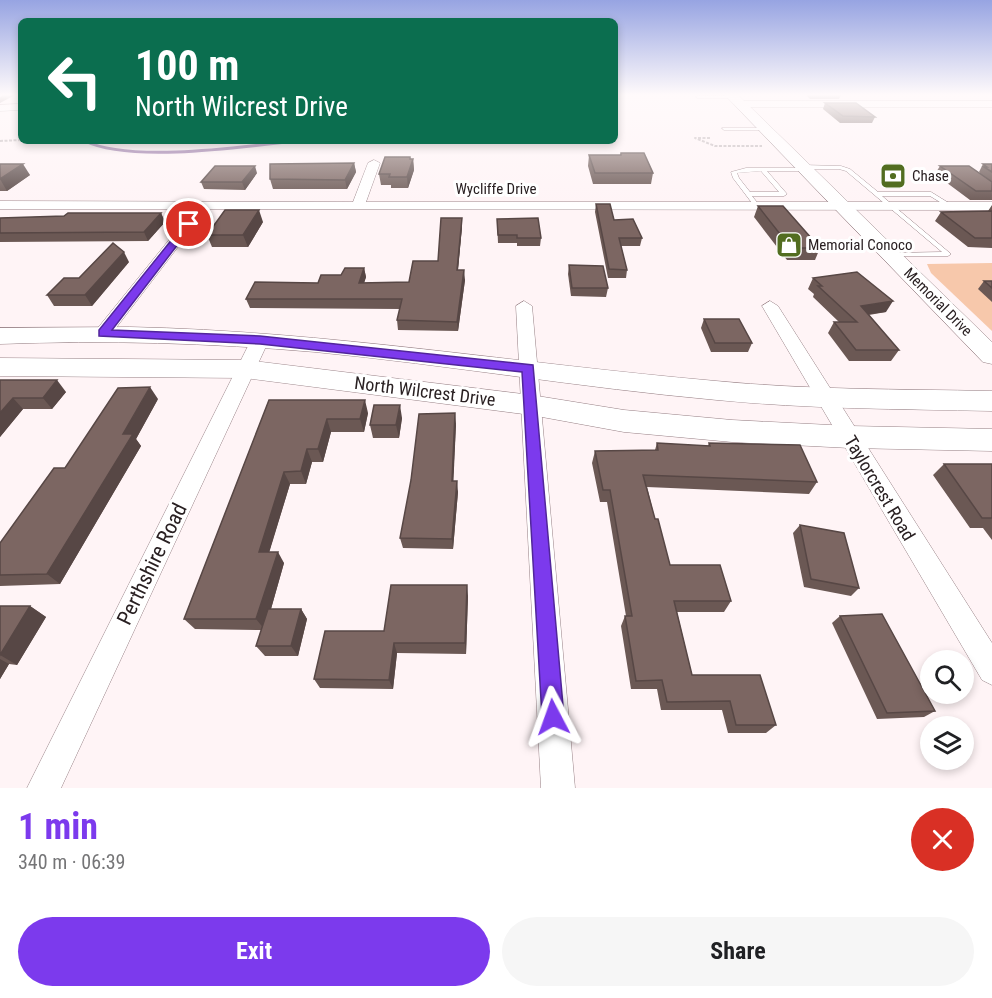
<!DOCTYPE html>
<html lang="en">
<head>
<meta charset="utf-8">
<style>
  body { margin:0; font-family:"Roboto Condensed",sans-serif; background:#f6f6f6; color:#202124; height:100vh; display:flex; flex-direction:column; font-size:22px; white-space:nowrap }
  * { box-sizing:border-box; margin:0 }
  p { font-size:20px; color:#757577 }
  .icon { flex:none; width:33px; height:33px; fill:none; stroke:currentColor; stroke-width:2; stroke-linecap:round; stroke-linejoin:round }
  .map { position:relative; height:788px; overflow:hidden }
  .side { display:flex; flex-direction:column; background:#fff; flex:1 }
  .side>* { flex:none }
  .guide { position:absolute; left:18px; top:18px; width:600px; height:126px; border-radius:9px; box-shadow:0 3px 9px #0003; background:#0b6e4f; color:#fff; overflow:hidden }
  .fabs { position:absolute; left:920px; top:650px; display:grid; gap:12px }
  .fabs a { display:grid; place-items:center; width:54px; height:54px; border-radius:50%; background:#fff; box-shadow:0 3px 9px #0003; font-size:30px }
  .pin { position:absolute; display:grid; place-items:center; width:51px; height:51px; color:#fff; margin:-26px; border:3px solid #fff; border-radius:50%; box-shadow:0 2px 6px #0007 }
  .me { position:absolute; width:66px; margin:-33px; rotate:356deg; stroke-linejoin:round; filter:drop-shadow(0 0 4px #0008) }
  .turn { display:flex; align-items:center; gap:21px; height:126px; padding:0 18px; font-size:27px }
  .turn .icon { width:78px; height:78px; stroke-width:2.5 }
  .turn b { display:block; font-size:42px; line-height:51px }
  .round { display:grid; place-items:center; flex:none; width:63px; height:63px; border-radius:32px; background:#f6f6f6 }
  .summary { display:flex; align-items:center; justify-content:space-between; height:102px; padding:0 18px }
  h1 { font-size:36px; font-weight:700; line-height:45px; color:#7c3aed }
  .action { display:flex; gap:12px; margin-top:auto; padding:12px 18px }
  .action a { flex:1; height:69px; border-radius:36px; background:#7c3aed; color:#fff; font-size:24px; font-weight:700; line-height:69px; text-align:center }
  .action a+a { background:#f6f6f6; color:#202124 }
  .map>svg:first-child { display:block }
  .green { fill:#f7c8ab }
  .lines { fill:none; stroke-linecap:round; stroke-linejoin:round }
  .stream { stroke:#916ca2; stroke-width:3 }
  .lane-casing { stroke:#978085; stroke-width:1 }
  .street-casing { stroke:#978085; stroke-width:1 }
  .secondary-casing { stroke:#978085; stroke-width:1 }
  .path { stroke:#bcb2b4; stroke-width:2; stroke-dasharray:3 1.5; stroke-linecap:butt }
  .lane { fill:#fff; fill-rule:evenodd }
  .street { fill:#fff; fill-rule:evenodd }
  .secondary { fill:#fff; fill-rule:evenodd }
  .wall { fill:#6b5854 }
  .shaded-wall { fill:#574745 }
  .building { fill:#7c6662; stroke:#574745; stroke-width:1.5 }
  .route { fill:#7c3aed; stroke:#51269a; stroke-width:1.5 }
  .labels { text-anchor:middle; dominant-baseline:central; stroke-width:6; stroke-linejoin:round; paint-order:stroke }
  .far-poi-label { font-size:15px; fill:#292022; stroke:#fff; text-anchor:start }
  .far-street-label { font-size:15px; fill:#292022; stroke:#fff }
  .street-label { font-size:18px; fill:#292022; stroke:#fff }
  .near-street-label { font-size:21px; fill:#292022; stroke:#fff }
</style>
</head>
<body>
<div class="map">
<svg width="992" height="788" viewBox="0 0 992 788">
  <rect width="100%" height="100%" fill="#fff4f6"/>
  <polygon class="green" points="992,263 992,331 931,273 927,264"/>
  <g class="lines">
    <path class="stream" d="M85 141C130 163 242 147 294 141"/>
    <g class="lane-casing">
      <g id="lane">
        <polygon points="696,96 733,96 735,97 733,98 697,98"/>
        <polygon points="722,128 764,128 766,129 764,130 724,130"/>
        <path d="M801 165 841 166 850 169 878 192H931L952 205V207H948L930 196H882L951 254 948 256H889V254L891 253 942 252 846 171 839 169H806L804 171H767L787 194 784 196H752L760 206 757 208 755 207 733 178 731 172 746 168H799ZM761 171 779 192H750L739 178 737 173Z"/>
      </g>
    </g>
    <g class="street-casing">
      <g id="street">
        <polygon points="992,101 992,107 739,107 734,104 739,101"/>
        <polygon points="21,104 21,110 0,111 0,105"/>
        <polygon points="374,160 380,163 366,202 992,202 992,210 207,209 109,337 97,337 94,333 97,329 194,209 0,209 0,201 353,202 368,163"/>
        <polygon points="524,301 532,306 575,788 541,788 516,306"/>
        <polygon points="770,301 778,306 992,643 992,685 982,680 762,306"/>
        <polygon points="260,334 266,336 269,340 61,788 27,788 251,340 254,336"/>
      </g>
    </g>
    <g class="secondary-casing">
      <g id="secondary">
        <polygon points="725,95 738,95 992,342 992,364 983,362"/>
        <path d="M130 327C327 331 520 364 716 381 808 390 900 389 992 391V411C900 409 808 409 717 400 583 388 449 365 315 352 210 343 105 340 0 344V328Z"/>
        <polygon points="0,358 245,360 531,395 624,410 732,420 850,426 992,429 992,451 850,448 732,442 624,432 531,415 245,378 0,376"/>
      </g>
    </g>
    <g class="path">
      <polyline points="710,138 695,138 715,146 762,146"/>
      <polyline points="0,141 21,140"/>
    </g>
    <use href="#lane" class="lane"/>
    <use href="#street" class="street"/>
    <use href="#secondary" class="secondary"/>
  </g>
  <g class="wall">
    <polygon points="806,95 841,95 839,99 810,99"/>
    <polygon points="825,103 875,117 872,123 840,123 823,109"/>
    <polygon points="621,153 653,173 651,184 593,184 588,166 589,155 620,155"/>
    <polygon points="411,159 413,159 414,170 408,188 391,188 391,185 381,185 379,174"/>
    <polygon points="354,163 356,172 347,189 273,189 270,179"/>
    <polygon points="0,164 30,175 7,191 0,191"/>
    <polygon points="983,164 992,164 992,200 970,200 935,174 940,166 980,174 980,173 979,172"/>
    <polygon points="257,173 245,190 204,189 201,182"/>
    <polygon points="596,204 614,220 642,238 640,246 621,246 627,270 626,278 608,278 595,212"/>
    <polygon points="992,205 992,248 968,247 935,221 941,212 988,211"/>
    <polygon points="758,206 820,248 815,260 787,260 754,217"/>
    <polygon points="161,213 165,222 148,241 0,242 0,218"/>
    <polygon points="462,218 462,227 458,270 465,280 458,331 398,330 397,320 400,309 250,308 246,299 318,283 364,268 366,277 364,283 409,282 438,261"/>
    <polygon points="497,219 541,238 540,246 517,246 517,243 498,243"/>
    <polygon points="263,222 248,247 212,247 207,235"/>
    <polygon points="129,262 92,306 54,306 47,295 79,278"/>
    <polygon points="569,265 608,288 606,297 571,296 568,274"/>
    <polygon points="813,278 886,312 869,315 899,350 891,361 849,361 828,333 834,322 839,322 813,297 814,294 808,289"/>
    <polygon points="984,281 992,281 992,302 978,289"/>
    <polygon points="704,319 752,343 748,352 711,352 701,328"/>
    <polygon points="0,380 66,392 52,409 23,409 0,437"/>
    <polygon points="158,399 136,439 141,446 60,584 0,586 0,543 65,468"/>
    <polygon points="269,400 368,413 364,432 331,432 323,462 312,462 306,484 290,484 269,552 284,563 271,609 301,609 307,619 298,656 265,656 256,646 261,630 195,629 184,619"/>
    <polygon points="402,418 399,438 373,438 370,425"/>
    <polygon points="456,424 453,481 458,492 453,549 403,548 400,538"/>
    <polygon points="657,443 708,446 709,443 817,482 809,494 647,487 655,519 670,565 731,601 724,612 677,612 692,675 776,725 766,733 728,733 722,710 661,710 657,689 631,689 621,626 625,616 626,616 607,502 600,502 592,463 595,451 655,450"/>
    <polygon points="944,464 992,464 992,540 983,528 970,528 933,475"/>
    <polygon points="800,525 859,588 851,596 804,587 793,533"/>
    <polygon points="468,596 466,654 397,653 393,689 320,688 314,679 384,631"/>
    <polygon points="0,606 30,606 46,617 17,665 9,664 0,679"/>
    <polygon points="840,616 935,711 924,717 877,719 832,623"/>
  </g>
  <g class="shaded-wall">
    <polygon points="3,95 15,95 0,103 0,97"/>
    <polygon points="410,157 411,165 413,159 414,170 408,188 407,177"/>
    <polygon points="354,163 356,172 347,189 345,180"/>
    <polygon points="23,164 30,175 7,191 0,179"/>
    <polygon points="255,166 257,173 245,190 242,182"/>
    <polygon points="259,210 263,222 248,247 243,235"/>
    <polygon points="161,213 165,222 148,241 144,232"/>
    <polygon points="462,218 462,227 457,280 457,270"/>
    <polygon points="124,252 129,262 92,306 85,295"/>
    <polygon points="364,268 366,277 361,292 359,283"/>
    <polygon points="464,270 465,280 458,331 457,322"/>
    <polygon points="893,301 886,312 855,316 861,306"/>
    <polygon points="57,380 66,392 52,409 43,398"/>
    <polygon points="150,387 158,399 136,439 141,446 60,584 47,574 123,434"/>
    <polygon points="13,398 23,409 0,437 0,413"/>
    <polygon points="365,400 368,413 364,432 360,419"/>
    <polygon points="400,405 402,418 399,438 396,425"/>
    <polygon points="455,413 456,424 453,491 452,481"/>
    <polygon points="327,419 331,432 323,462 318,449"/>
    <polygon points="307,449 312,462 306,484 301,471"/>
    <polygon points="284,472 290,484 266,563 259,552"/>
    <polygon points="457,481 458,492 453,549 452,539"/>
    <polygon points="278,552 284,563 265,630 256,619"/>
    <polygon points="467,585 468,596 466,654 465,643"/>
    <polygon points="30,606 46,617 17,665 0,655"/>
    <polygon points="301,609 307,619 298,656 291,646"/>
    <polygon points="394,643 397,653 393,689 389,680"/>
    <polygon points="0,659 9,664 0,679"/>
  </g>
  <g class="building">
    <polygon points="825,103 856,103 875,117 843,116"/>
    <polygon points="621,153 644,153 653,173 595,173 589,155 621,155"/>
    <polygon points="385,157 410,157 410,159 413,159 407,177 389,177 390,174 379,174"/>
    <polygon points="354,163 345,180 270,179 270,164"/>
    <polygon points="0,164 23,164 0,179"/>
    <polygon points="983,164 992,164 992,172 984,167 987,167"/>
    <polygon points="215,166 255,166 242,182 201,182"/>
    <polygon points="940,166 969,166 992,182 992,191 976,191"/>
    <polygon points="596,204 610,204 614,220 633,219 642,238 619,238 627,270 609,269"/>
    <polygon points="758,206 783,206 820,248 791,248"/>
    <polygon points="225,210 259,210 243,235 207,235"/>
    <polygon points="992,211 992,238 975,238 941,212"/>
    <polygon points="68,213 161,213 144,232 0,233 0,218 64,216"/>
    <polygon points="441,218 462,218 457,270 464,270 457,322 397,320 402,299 246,299 255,282 318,283 321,275 341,275 345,268 364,268 359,283 409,282 413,261 438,261"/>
    <polygon points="538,218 541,238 517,238 517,235 498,235 497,219"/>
    <polygon points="113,243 124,252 85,295 47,295 64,278 79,278"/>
    <polygon points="569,265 603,266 608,288 572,288"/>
    <polygon points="857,272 893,301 861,306 899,350 856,350 834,322 857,322 818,286 822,286 813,278"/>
    <polygon points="984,281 992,281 992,288"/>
    <polygon points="704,319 739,319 752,343 715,343"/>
    <polygon points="0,380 57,380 43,398 13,398 0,413"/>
    <polygon points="150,387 123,434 133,434 47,574 0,575 0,543 54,468 65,468 118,388"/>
    <polygon points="269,400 365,400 360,419 327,419 318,449 307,449 301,471 284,472 259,552 278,552 256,619 184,619"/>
    <polygon points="374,405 400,405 396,425 370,425"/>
    <polygon points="455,413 452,481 457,481 452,539 400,538 411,480 419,414"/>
    <polygon points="657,443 710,446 709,443 800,445 817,482 643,475 655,519 658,519 670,565 720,565 731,601 674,601 692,675 760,675 776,725 736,725 730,701 667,702 662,680 636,681 625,616 632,616 610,490 603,490 595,451 658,450"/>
    <polygon points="944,464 992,464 992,518 982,518"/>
    <polygon points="800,525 844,533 859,588 811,579"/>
    <polygon points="391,585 467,585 465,643 394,643 389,680 314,679 325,631 384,631"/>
    <polygon points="0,606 30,606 0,655"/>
    <polygon points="268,609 301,609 291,646 256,646"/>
    <polygon points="882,614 935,711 887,713 840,616"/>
  </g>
  <linearGradient id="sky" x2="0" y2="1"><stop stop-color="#97a4e2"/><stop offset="0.46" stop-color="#fffafb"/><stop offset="1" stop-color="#fffafb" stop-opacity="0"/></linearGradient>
  <rect width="992" height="206" fill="url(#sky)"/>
  <polygon class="route" points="189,221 194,224 192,226 112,330 260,336 533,365 564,717 561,725 553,728 545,725 542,717 522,372 260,344 99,336 99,330 186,222"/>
  <defs>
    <g id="bank-square" transform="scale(1.35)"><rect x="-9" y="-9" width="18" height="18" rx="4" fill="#526d20" stroke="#fff"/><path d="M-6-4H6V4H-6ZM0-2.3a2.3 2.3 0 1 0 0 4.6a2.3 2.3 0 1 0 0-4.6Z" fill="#fff"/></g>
    <g id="shop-square" transform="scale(1.35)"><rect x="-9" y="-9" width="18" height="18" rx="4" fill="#526d20" stroke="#fff"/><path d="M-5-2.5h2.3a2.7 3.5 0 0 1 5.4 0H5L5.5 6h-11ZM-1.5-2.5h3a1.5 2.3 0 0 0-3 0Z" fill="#fff"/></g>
  </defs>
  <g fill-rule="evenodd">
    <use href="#bank-square" x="893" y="176"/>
    <use href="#shop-square" x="789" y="245"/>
  </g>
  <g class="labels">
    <g class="far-poi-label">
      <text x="912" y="176">Chase</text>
      <text x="808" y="245">Memorial Conoco</text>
    </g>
    <g class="far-street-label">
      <text x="496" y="189">Wycliffe Drive</text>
      <text transform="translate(938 302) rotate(45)">Memorial Drive</text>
    </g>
    <g class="street-label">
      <text transform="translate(425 391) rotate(7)">North Wilcrest Drive</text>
      <text transform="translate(880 488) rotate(59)">Taylorcrest Road</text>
    </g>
    <g class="near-street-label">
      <text transform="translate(152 564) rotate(-64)">Perthshire Road</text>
    </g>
  </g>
</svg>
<div class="fabs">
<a><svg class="icon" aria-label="search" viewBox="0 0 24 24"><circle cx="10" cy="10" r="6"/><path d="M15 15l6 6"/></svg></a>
<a><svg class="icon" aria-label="layers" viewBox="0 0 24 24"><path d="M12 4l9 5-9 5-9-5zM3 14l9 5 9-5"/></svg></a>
</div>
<div class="pin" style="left:189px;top:224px;background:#d93025"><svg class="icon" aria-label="arrive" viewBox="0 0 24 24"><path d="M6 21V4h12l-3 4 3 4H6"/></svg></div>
<svg class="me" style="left:553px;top:717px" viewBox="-20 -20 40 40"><path d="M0-17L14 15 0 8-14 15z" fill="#7c3aed" stroke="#fff" stroke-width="4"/></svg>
<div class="guide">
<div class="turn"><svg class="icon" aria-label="left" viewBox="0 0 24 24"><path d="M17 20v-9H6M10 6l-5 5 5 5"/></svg><div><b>100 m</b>North Wilcrest Drive</div></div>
</div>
</div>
<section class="side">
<div class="summary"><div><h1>1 min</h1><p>340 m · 06:39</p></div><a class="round" style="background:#d93025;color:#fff"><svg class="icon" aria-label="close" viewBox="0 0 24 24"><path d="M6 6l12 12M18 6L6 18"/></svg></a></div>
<div class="action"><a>Exit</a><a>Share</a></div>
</section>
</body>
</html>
